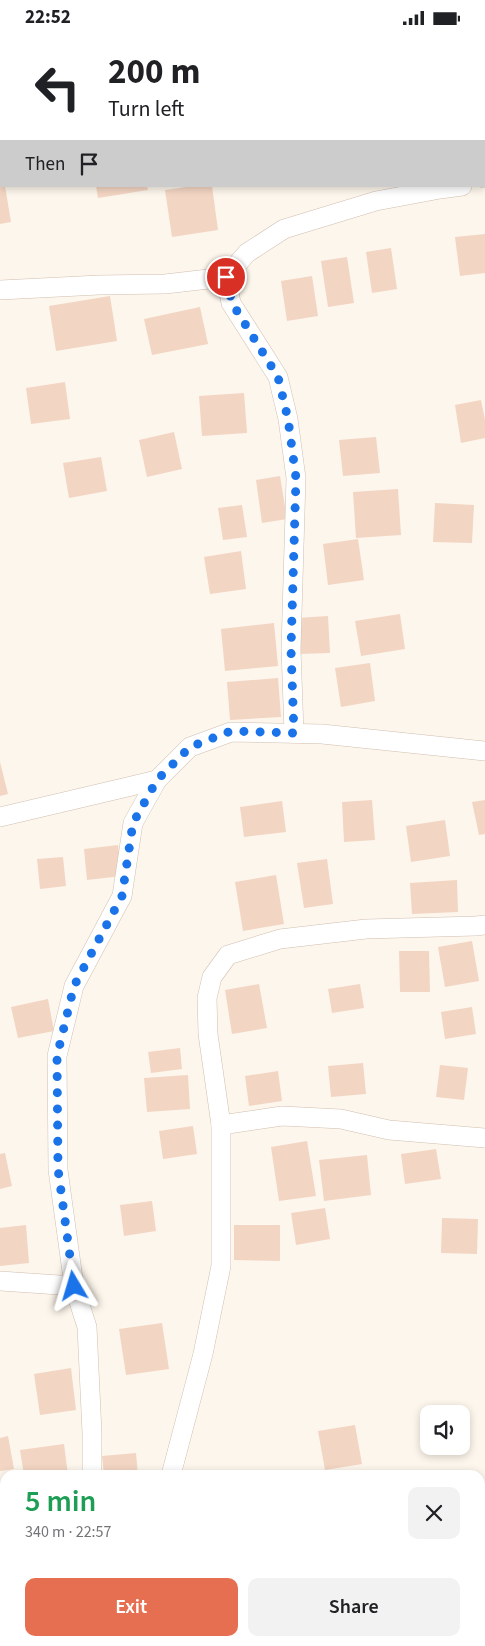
<!DOCTYPE html>
<html lang="en">
<head>
<meta charset="utf-8">
<style>
  body { margin:0; font-family:"Source Sans 3",sans-serif; background:#f2f2f2; color:#202124; height:100vh; display:flex; flex-direction:column; font-size:19px; white-space:nowrap }
  * { box-sizing:border-box; margin:0 }
  p { font-size:16px; color:#757577 }
  .icon { flex:none; width:28px; height:28px; fill:none; stroke:currentColor; stroke-width:2; stroke-linecap:round; stroke-linejoin:round }
  .map { position:relative; flex:1; overflow:hidden }
  .drawer { position:absolute; left:0px; top:1435px; width:485px; height:176px; display:flex; flex-direction:column; background:#fff; border-radius:15px 15px 0 0; box-shadow:0 2px 8px #0003 }
  .drawer>* { flex:none }
  .top-card { position:absolute; left:0px; top:0px; width:485px; height:152px; box-shadow:0 2px 8px #0003; background:#fff; color:#202124; overflow:hidden }
  .tools { position:absolute; left:420px; top:1370px; display:grid; gap:10px }
  .tools a { display:grid; place-items:center; width:50px; height:50px; border-radius:10px; background:#fff; box-shadow:0 2px 8px #0003; font-size:25px }
  .pin { position:absolute; display:grid; place-items:center; width:42px; height:42px; color:#fff; margin:-21px; border:2px solid #fff; border-radius:50%; box-shadow:0 1px 5px #0007 }
  .me { position:absolute; width:55px; margin:-28px; rotate:353deg; stroke-linejoin:round; filter:drop-shadow(0 0 4px #0008) }
  .turn { display:flex; align-items:center; gap:18px; height:105px; padding:0 25px; font-size:22px }
  .turn .icon { width:65px; height:65px; stroke-width:2.5 }
  .turn b { display:block; font-size:35px; line-height:42px }
  .then { display:flex; align-items:center; height:48px; padding:0 25px; background:#0003; gap:10px; font-size:19px }
  .round { display:grid; place-items:center; flex:none; width:52px; height:52px; border-radius:10px; background:#f2f2f2 }
  .headline { display:flex; align-items:center; justify-content:space-between; height:85px; padding:0 25px }
  h1 { font-size:30px; font-weight:600; line-height:38px; color:#1e9e55 }
  .primary-button { display:flex; gap:10px; margin-top:auto; padding:10px 25px }
  .primary-button a { flex:1; height:58px; border-radius:10px; background:#e76f51; color:#fff; font-size:20px; font-weight:600; line-height:58px; text-align:center }
  .primary-button a+a { background:#f2f2f2; color:#202124 }
  .status { display:flex; justify-content:space-between; align-items:center; height:35px; padding:0 25px; background:#fff; direction:ltr }
  .status svg { height:14px; fill:currentColor }
  .map>svg:first-child { display:block }
  .building { fill:#f3d5c3 }
  .lines { fill:none; stroke-linecap:round; stroke-linejoin:round }
  .minor-casing { stroke:#d1beb0; stroke-width:20 }
  .minor { stroke:#fff; stroke-width:19 }
  .route { stroke:#1a73e8; stroke-width:9; stroke-dasharray:0 16.2 }
</style>
</head>
<body>
<div class="status"><b>22:52</b><svg viewBox="0 0 49 12"><path d="M0 12V9h3v3zM5 12V6h3v6zM10 12V3h3v9zM15 12V0h3v12zM26 1h20v11H26zM47 4h2v5h-2z"/></svg></div>
<div class="map">
<svg width="485" height="1611" viewBox="0 0 485 1611">
  <rect width="100%" height="100%" fill="#fdf6ec"/>
  <g class="building">
    <polygon points="0,151 5,151 11,187 0,189"/>
    <polygon points="96,151 147,151 148,155 98,163"/>
    <polygon points="193,151 212,151 218,195 172,202 165,155"/>
    <polygon points="485,199 485,238 460,241 455,202"/>
    <polygon points="391,213 397,254 372,258 366,217"/>
    <polygon points="347,222 354,268 328,272 321,226"/>
    <polygon points="312,241 318,281 287,286 281,246"/>
    <polygon points="110,261 117,306 56,316 49,271"/>
    <polygon points="200,272 208,309 152,320 144,284"/>
    <polygon points="65,347 70,384 31,389 26,353"/>
    <polygon points="244,358 247,398 202,401 199,361"/>
    <polygon points="481,365 485,385 485,403 461,408 455,370"/>
    <polygon points="174,397 182,434 147,442 139,405"/>
    <polygon points="376,402 380,438 343,441 339,405"/>
    <polygon points="101,422 107,456 69,463 63,428"/>
    <polygon points="280,441 287,484 262,488 256,445"/>
    <polygon points="398,454 401,500 356,503 353,457"/>
    <polygon points="435,468 474,470 472,508 433,507"/>
    <polygon points="242,470 247,502 223,505 218,473"/>
    <polygon points="358,504 364,545 328,550 323,509"/>
    <polygon points="241,516 246,554 210,559 204,522"/>
    <polygon points="400,579 405,614 361,621 355,586"/>
    <polygon points="328,581 330,618 298,619 296,583"/>
    <polygon points="274,588 278,631 225,636 221,594"/>
    <polygon points="370,628 375,666 341,672 335,633"/>
    <polygon points="278,643 281,682 230,685 227,647"/>
    <polygon points="0,727 8,759 0,761"/>
    <polygon points="372,765 375,805 344,807 342,767"/>
    <polygon points="485,765 485,799 479,800 472,767"/>
    <polygon points="282,766 286,797 244,802 240,772"/>
    <polygon points="445,785 450,821 411,827 406,791"/>
    <polygon points="118,810 122,841 87,845 84,814"/>
    <polygon points="63,822 66,851 40,854 37,824"/>
    <polygon points="327,824 333,869 304,873 297,828"/>
    <polygon points="276,840 284,889 243,896 235,847"/>
    <polygon points="457,845 458,877 412,879 410,848"/>
    <polygon points="472,906 479,946 445,952 438,912"/>
    <polygon points="399,916 429,916 430,957 400,957"/>
    <polygon points="259,949 267,993 232,999 225,955"/>
    <polygon points="360,949 364,973 332,978 328,954"/>
    <polygon points="48,964 54,996 18,1003 11,972"/>
    <polygon points="472,972 476,999 445,1004 441,977"/>
    <polygon points="180,1013 182,1034 151,1038 148,1017"/>
    <polygon points="363,1028 366,1059 331,1062 328,1031"/>
    <polygon points="440,1030 468,1033 464,1065 436,1062"/>
    <polygon points="278,1036 282,1066 249,1071 245,1041"/>
    <polygon points="188,1040 190,1074 147,1077 144,1043"/>
    <polygon points="193,1091 197,1119 163,1124 159,1096"/>
    <polygon points="307,1106 316,1161 279,1166 271,1112"/>
    <polygon points="436,1114 441,1144 405,1149 401,1119"/>
    <polygon points="5,1118 12,1151 0,1154 0,1119"/>
    <polygon points="367,1120 371,1160 324,1166 319,1125"/>
    <polygon points="152,1166 156,1196 124,1201 120,1170"/>
    <polygon points="325,1173 330,1204 296,1210 291,1178"/>
    <polygon points="442,1183 478,1184 477,1219 441,1218"/>
    <polygon points="26,1190 29,1228 0,1231 0,1193"/>
    <polygon points="234,1190 280,1190 280,1226 234,1225"/>
    <polygon points="162,1288 169,1334 126,1340 119,1294"/>
    <polygon points="71,1333 76,1375 40,1380 34,1339"/>
    <polygon points="355,1390 362,1429 325,1435 318,1396"/>
    <polygon points="8,1401 14,1434 0,1436 0,1403"/>
    <polygon points="64,1409 68,1440 24,1440 20,1415"/>
    <polygon points="136,1418 138,1440 104,1440 102,1421"/>
    <polygon points="181,1606 213,1606 214,1611 182,1611"/>
    <polygon points="225,1606 264,1606 265,1611 225,1611"/>
    <polygon points="355,1606 389,1606 390,1611 356,1611"/>
  </g>
  <g class="lines">
    <g class="minor-casing">
      <g id="minor">
        <polyline points="484,143 485,141"/>
        <polyline points="226,242 231,268 278,342 288,384 296,443 291,614 294,698"/>
        <polyline points="0,255 99,250 165,249 226,242 247,218 284,194 376,166 440,154 462,151"/>
        <polyline points="0,782 157,745"/>
        <polyline points="221,1090 282,1081 341,1084 389,1095 485,1103"/>
        <polyline points="0,1246 74,1251"/>
        <polyline points="92,1440 92,1398 87,1292 74,1251 58,1135 57,1021 74,951 122,861 133,788 157,745 190,712 231,697 322,699 485,716"/>
        <polyline points="171,1440 203,1319 221,1231 221,1090 208,999 207,963 212,942 228,920 280,904 366,894 476,891 485,890"/>
        <polyline points="30,1611 33,1606"/>
        <polyline points="400,1611 402,1606"/>
      </g>
    </g>
    <use href="#minor" class="minor"/>
  </g>
  <g class="lines">
    <polyline class="route" points="74,1251 58,1134 57,1021 74,951 122,861 133,788 157,745 190,712 231,696 294,698 291,614 296,443 288,384 278,342 232,268 226,242"/>
  </g>
</svg>
<div class="tools">
<a><svg class="icon" aria-label="sound" viewBox="0 0 24 24"><path d="M4 9h4l5-4v14l-5-4H4zM17 9q2 3 0 6"/></svg></a>
</div>
<div class="pin" style="left:226px;top:242px;background:#d93025"><svg class="icon" aria-label="arrive" viewBox="0 0 24 24"><path d="M6 21V4h12l-3 4 3 4H6"/></svg></div>
<svg class="me" style="left:74px;top:1251px" viewBox="-20 -20 40 40"><path d="M0-17L14 15 0 8-14 15z" fill="#1a73e8" stroke="#fff" stroke-width="4"/></svg>
<div class="top-card">
<div class="turn"><svg class="icon" aria-label="left" viewBox="0 0 24 24"><path d="M17 20v-9H6M10 6l-5 5 5 5"/></svg><div><b>200 m</b>Turn left</div></div>
<div class="then">Then<svg class="icon" aria-label="arrive" viewBox="0 0 24 24"><path d="M6 21V4h12l-3 4 3 4H6"/></svg></div>
</div>
<section class="drawer">
<div class="headline"><div><h1>5 min</h1><p>340 m · 22:57</p></div><a class="round"><svg class="icon" aria-label="close" viewBox="0 0 24 24"><path d="M6 6l12 12M18 6L6 18"/></svg></a></div>
<div class="primary-button"><a>Exit</a><a>Share</a></div>
</section>
</div>
</body>
</html>
